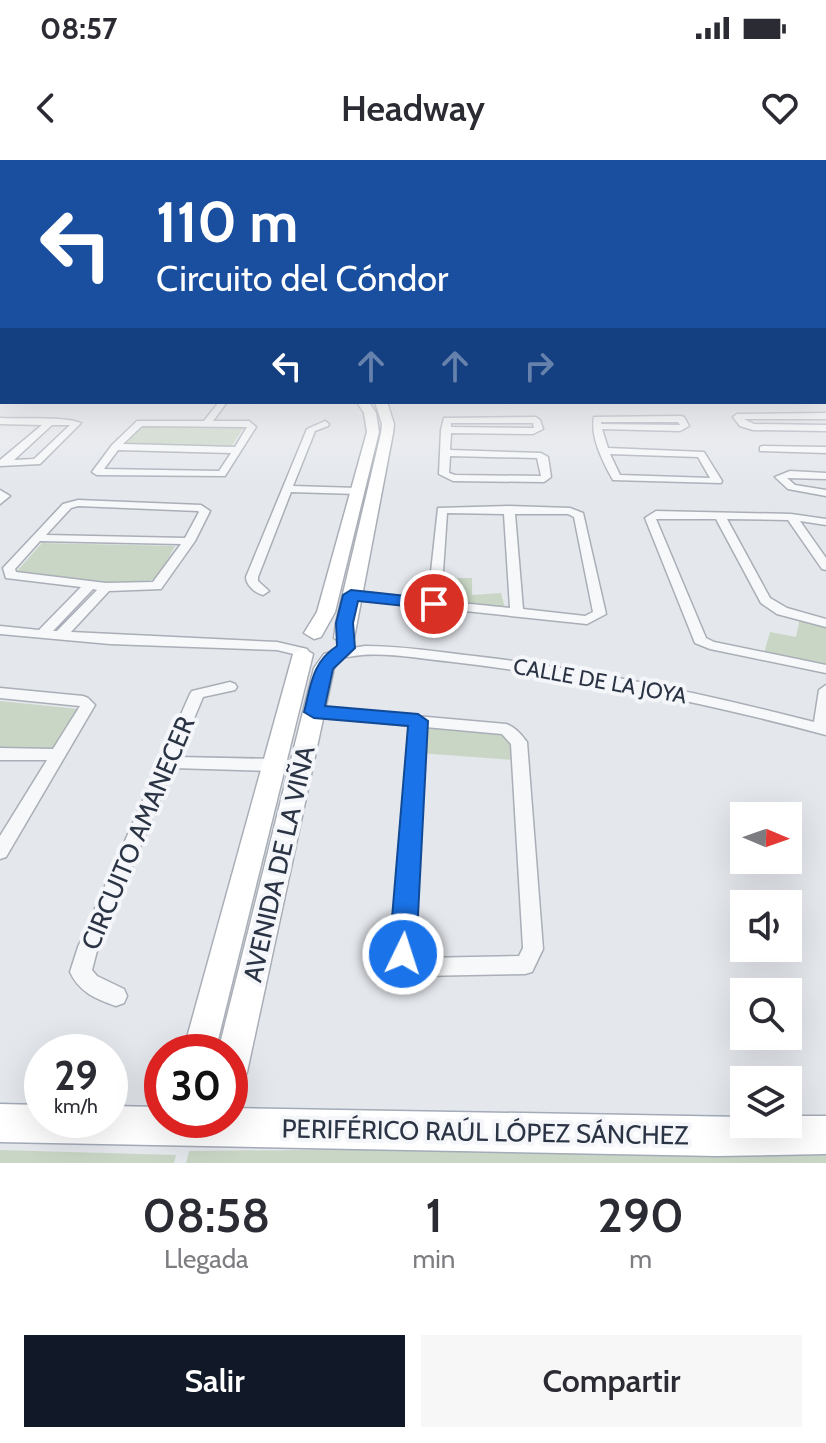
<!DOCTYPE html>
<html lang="es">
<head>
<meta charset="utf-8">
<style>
  body { margin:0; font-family:Cabin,sans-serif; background:#f7f7f7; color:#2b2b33; height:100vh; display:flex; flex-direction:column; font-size:30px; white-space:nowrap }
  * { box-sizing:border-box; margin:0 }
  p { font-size:26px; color:#7c7c81 }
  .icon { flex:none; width:44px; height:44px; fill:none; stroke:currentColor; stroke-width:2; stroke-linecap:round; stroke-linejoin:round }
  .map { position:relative; height:1003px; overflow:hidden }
  .panel { display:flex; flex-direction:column; background:#fff; flex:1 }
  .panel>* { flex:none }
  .hud { position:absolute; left:0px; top:0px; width:826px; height:244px; box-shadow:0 8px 32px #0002; background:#1a4fa0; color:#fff; overflow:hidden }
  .needle { width:52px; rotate:92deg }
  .fabs { position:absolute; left:730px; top:642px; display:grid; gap:16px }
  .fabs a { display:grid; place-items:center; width:72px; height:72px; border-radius:0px; background:#fff; box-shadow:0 8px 32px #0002; font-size:40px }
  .speed { position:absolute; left:24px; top:874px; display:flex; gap:16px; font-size:40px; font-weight:700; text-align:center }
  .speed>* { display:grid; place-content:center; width:104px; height:104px; border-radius:50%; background:#fff; box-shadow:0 8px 32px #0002; line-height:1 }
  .speed small { font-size:20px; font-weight:400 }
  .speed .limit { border:12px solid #d22; background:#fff; color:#111 }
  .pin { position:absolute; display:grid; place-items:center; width:68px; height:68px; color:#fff; margin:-34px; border:4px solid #fff; border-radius:50%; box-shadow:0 2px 8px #0007 }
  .me { position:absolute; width:88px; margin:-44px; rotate:4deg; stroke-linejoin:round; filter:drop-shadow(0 0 6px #0008) }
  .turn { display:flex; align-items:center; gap:28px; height:168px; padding:0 24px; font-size:36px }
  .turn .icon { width:104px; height:104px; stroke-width:2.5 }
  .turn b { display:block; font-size:56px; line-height:68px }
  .lanes { display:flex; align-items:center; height:76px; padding:0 24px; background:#0003; justify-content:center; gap:40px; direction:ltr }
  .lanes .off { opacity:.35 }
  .eta { display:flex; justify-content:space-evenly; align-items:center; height:136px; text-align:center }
  .eta b { font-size:48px; font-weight:600; line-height:56px }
  .primary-button { display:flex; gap:16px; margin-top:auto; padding:16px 24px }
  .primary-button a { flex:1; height:92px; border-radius:0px; background:#111827; color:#fff; font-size:32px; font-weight:600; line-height:92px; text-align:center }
  .primary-button a+a { background:#f7f7f7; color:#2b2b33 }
  .status { display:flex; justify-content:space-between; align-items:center; height:56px; padding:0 40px; background:#fff; direction:ltr }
  .status svg { height:22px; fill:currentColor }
  header { display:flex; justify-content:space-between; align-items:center; height:104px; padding:0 24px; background:#fff; font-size:36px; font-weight:600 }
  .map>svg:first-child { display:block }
  .green { fill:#c9d6c5 }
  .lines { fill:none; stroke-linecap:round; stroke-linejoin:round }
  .street-casing { stroke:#a9aeb7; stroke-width:3 }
  .secondary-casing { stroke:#a9aeb7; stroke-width:3 }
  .primary-casing { stroke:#a3abb8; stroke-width:3 }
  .street { fill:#f7f8fa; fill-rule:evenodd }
  .secondary { fill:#fff; fill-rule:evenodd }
  .primary { fill:#fff; fill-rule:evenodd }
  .route { fill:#1a73e8; stroke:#114b97; stroke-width:2 }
  .labels { text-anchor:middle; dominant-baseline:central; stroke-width:8; stroke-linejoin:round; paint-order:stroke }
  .street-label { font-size:22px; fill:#2b3445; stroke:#f4f6f9 }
  .near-street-label { font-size:26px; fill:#2b3445; stroke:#f4f6f9 }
</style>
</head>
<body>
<div class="status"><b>08:57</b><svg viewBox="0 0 49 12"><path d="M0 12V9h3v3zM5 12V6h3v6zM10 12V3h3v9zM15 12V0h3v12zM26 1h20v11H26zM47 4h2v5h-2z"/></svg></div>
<header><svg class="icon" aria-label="back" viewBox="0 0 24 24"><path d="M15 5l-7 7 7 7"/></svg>Headway<svg class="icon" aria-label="heart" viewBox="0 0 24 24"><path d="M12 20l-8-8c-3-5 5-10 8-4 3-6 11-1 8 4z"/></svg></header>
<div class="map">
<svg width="826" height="1003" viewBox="0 0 826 1003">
  <rect width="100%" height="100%" fill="#e4e7ec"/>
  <g class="green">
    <polygon points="144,264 244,267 231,287 126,284"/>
    <path d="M42 383 175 386C170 395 163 411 155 418 137 433 43 414 17 411Z"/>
    <polygon points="436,418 472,418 472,435 501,433 505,448 438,441"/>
    <polygon points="800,458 826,465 826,508 764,493 770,472 796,477"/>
    <polygon points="0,541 78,549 54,590 0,589"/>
    <polygon points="421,562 506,573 517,579 515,600 419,593"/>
    <polygon points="826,985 826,1003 186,1003 189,991"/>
    <polygon points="0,990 176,995 174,1003 0,1003"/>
  </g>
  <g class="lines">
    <g class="street-casing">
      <g id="street">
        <rect x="824" y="235" width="2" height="4"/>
        <path d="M219 242H227L213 261H249L256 267 225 316 97 315 92 312 112 285 137 261H204ZM142 266 247 267 235 287 123 284ZM118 290 231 293 219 311 104 309Z"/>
        <polygon points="826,253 826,259 744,259 754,264 826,265 826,271 753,270 740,266 733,257 737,254"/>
        <path d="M681 256 684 257 689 266 680 271 602 269 608 288 704 292 722 321 721 323 613 320C603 302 590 277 594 257ZM601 262H678L680 265 601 264ZM610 294 698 297 710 318 620 315Z"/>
        <path d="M536 257 540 260 543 269 533 274 451 273 450 290 541 293 548 297 551 317 544 322 453 321 439 314 441 270 444 258ZM451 263H533L534 268 451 267ZM450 296 537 298 541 316 455 315 449 313Z"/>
        <path d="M0 258C21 259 65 256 81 263L40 304 0 306V300L42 265 0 264ZM52 265H70L34 299 14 300Z"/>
        <path d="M325 261 329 264 328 266 315 271 293 326 357 328 362 331 357 334 291 332 258 417V421L269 431 263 435C255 433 246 425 246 417L307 269Z"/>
        <polygon points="763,286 826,287 826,293 760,291 760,287"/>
        <polygon points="790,311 826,313 826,319 787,318 795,325 826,330 826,336 788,329 775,317"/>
        <polygon points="0,330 10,336 0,344"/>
        <path d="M78 340 201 345 210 351 195 381 161 429 109 431 71 472 277 482 307 489 309 492 302 496 277 490 110 484 0 474V466L39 470 81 427 6 418 3 408 63 344ZM78 346 198 351 199 352 185 378 46 375 71 348ZM40 381 181 384 153 422 106 423 16 412 15 409ZM93 429 97 430 57 471H53Z"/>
        <path d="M509 346 570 348 583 353 606 454 587 464 351 439 345 435 351 431 428 439 438 348ZM447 353 504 354 510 448 441 441ZM515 354H568L574 357 593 452 585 456 523 449Z"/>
        <polygon points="656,351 791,354 826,359 826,365 800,361 826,398 826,410 822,409 788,360 727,359 770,438 787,448 826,459 826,467 777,454 761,443 716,359 656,359 706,478 714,482 826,505 826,513 710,489 695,483 645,358"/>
        <path d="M365 486C402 486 438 492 474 496 589 509 702 533 814 562L819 530 826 525V575C703 542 580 517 453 502 423 499 392 493 362 495 351 496 341 500 333 494L340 490Z"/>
        <path d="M230 522 235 524 237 527 235 530 203 537 178 597 274 599 280 601 282 605 280 609 274 611 173 608 98 787 92 810 97 816 124 829 127 836 124 843 116 846C96 839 79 832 70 812L78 787 190 534 192 531Z"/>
        <polygon points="0,528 83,536 88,538 95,545 6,697 0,699 0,676 47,600 0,600 0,588 53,589 80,546 0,538"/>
        <path d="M314 547 506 564C514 566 522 575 527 582L543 789 532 812 525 814 418 816C407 812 397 804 393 794L410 566 309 555 306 552 309 549ZM425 567 502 574 511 584 523 788 519 796 422 798 414 790Z"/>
      </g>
    </g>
    <g class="secondary-casing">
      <g id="secondary">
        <rect x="0" y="234" width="2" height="6"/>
        <polygon points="357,242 369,242 376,253 379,272 335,452 321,477 314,479 304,473 317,452 367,272 364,253"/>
        <polygon points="375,242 387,242 394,264 393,273 354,478 344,484 334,478 336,463 381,273 382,264"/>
        <polygon points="303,488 313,494 215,892 183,892 293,494"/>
        <polygon points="331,492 341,498 334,508 247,912 242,924 230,929 230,892 218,892 314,508 324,494"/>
      </g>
    </g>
    <g class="primary-casing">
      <polygon id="primary" points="0,944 42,945 42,960 110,960 110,946 162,947 162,960 230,960 230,948 744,957 744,964 788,964 788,956 826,956 826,994 717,996 0,982"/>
    </g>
    <use href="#street" class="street"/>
    <use href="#secondary" class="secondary"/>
    <use href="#primary" class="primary"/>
  </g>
  <linearGradient id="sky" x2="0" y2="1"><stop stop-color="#8bb4dd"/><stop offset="0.58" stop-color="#f3f4f6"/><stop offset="1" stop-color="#f3f4f6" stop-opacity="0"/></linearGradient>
  <rect width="826" height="331" fill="url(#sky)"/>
  <path class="route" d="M351 430 434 439 442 444 434 449 358 441 353 463 355 488 333 509 325 546 418 554 428 561 416 794 412 803 403 806 393 803 389 794 408 566 314 558 304 552C311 525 312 502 337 486L336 463 343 435Z"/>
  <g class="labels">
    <g class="street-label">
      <text transform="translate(600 521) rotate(10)">CALLE DE LA JOYA</text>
    </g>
    <g class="near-street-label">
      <text transform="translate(138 673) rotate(-67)">CIRCUITO AMANECER</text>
      <text transform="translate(279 704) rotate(-77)">AVENIDA DE LA VIÑA</text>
      <text transform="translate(485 972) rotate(1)">PERIFÉRICO RAÚL LÓPEZ SÁNCHEZ</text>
    </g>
  </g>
</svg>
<div class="fabs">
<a><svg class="needle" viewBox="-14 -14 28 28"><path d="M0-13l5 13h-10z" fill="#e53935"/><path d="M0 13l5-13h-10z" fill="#7c7c81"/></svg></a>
<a><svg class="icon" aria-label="sound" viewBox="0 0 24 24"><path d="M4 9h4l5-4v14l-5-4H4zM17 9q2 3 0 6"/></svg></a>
<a><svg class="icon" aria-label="search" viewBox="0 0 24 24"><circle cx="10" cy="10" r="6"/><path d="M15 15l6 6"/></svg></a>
<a><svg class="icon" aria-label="layers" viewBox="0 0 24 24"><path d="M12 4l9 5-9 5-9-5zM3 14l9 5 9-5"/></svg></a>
</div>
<div class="speed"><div>29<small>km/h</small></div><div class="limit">30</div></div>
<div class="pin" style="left:434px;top:444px;background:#d93025"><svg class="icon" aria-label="arrive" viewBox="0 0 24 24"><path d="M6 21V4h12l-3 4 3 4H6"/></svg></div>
<svg class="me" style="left:403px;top:794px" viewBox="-20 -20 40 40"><circle r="17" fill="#1a73e8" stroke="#fff" stroke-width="3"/><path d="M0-11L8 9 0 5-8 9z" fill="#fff"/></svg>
<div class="hud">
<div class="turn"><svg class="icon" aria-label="left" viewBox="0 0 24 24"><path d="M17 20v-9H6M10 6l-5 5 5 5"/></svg><div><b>110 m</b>Circuito del Cóndor</div></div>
<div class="lanes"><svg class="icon" aria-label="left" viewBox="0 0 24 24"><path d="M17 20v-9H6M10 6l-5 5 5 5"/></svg><svg class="icon off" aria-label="ahead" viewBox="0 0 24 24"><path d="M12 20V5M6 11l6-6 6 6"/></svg><svg class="icon off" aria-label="ahead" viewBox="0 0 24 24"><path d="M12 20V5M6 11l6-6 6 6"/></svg><svg class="icon off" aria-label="right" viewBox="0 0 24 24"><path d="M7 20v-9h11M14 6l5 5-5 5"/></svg></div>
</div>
</div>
<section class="panel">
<div class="eta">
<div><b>08:58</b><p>Llegada</p></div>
<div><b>1</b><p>min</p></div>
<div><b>290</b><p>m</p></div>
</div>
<div class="primary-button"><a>Salir</a><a>Compartir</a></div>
</section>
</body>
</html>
